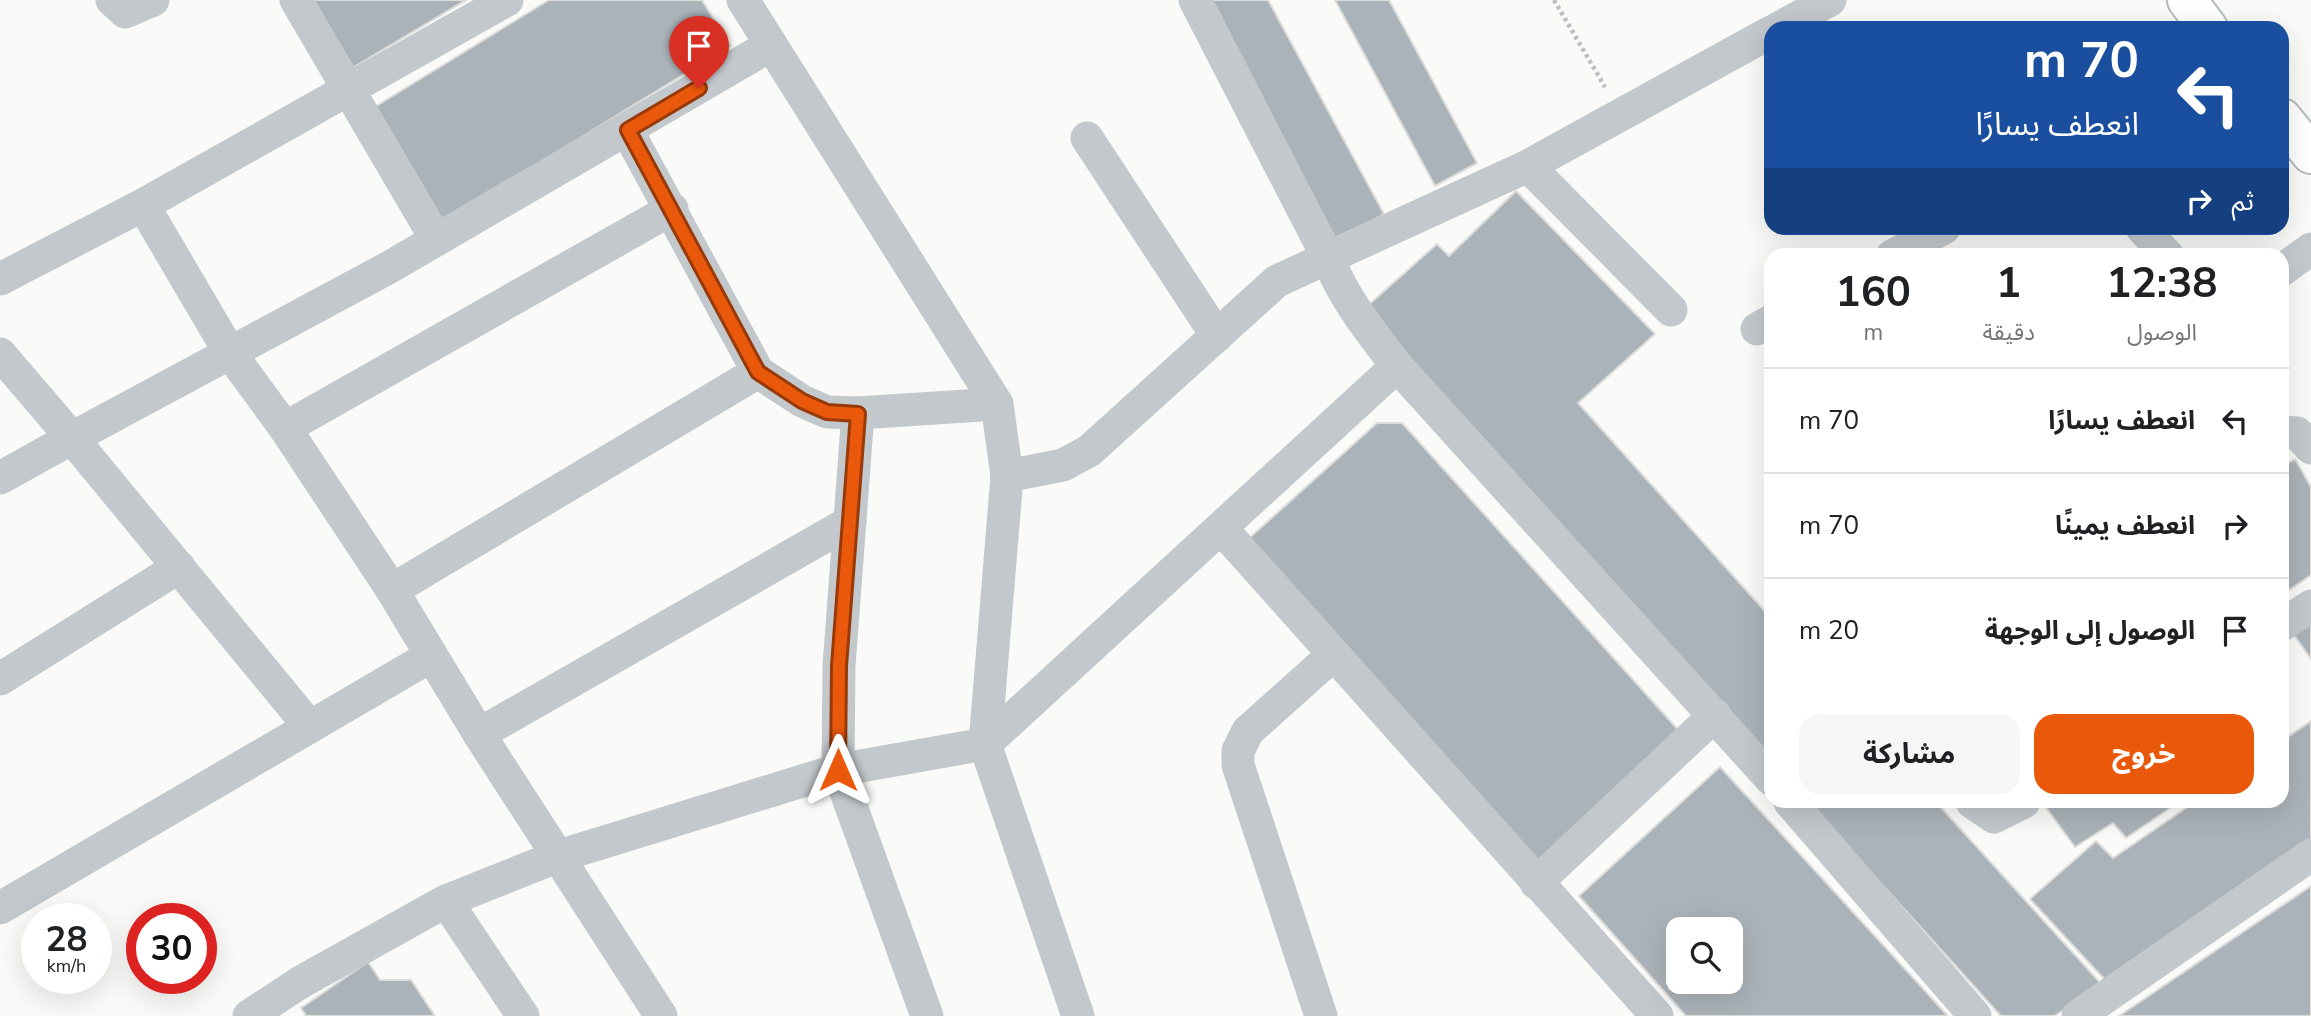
<!DOCTYPE html>
<html lang="ar">
<head>
<meta charset="utf-8">
<style>
  body { margin:0; font-family:"Nunito Sans","Noto Sans Arabic",sans-serif; background:#f6f6f6; color:#202124; direction:rtl; height:100vh; display:flex; flex-direction:column; font-size:26px; white-space:nowrap }
  * { box-sizing:border-box; margin:0 }
  p { font-size:23px; color:#757577 }
  .icon { flex:none; width:38px; height:38px; fill:none; stroke:currentColor; stroke-width:2; stroke-linecap:round; stroke-linejoin:round }
  .map { position:relative; flex:1; overflow:hidden; direction:ltr }
  .details { position:absolute; left:1764px; top:248px; width:525px; height:560px; display:flex; flex-direction:column; background:#fff; border-radius:21px; box-shadow:0 7px 28px #0002; direction:rtl }
  .details>* { flex:none }
  .hud { position:absolute; left:1764px; top:21px; width:525px; height:214px; border-radius:21px; box-shadow:0 7px 28px #0002; direction:rtl; background:#1a4fa0; color:#fff; overflow:hidden }
  .tools { position:absolute; left:1666px; top:917px; display:grid; gap:14px }
  .tools a { display:grid; place-items:center; width:77px; height:77px; border-radius:14px; background:#fff; box-shadow:0 7px 28px #0002; font-size:35px }
  .speed { position:absolute; left:21px; top:903px; display:flex; gap:14px; font-size:35px; font-weight:700; text-align:center }
  .speed>* { display:grid; place-content:center; width:91px; height:91px; border-radius:50%; background:#fff; box-shadow:0 7px 28px #0002; line-height:1 }
  .speed small { font-size:18px; font-weight:400 }
  .speed .limit { border:10px solid #d22; background:#fff; color:#111 }
  .pin { position:absolute; display:grid; place-items:center; width:60px; height:60px; color:#fff; margin:-72px -30px; border-radius:50% 50% 50% 0; rotate:-45deg; box-shadow:0 0 7px #0007 }
  .pin .icon { rotate:45deg }
  .me { position:absolute; width:77px; margin:-38px; rotate:0deg; stroke-linejoin:round; filter:drop-shadow(0 0 5px #0008) }
  .turn { display:flex; align-items:center; gap:24px; height:147px; padding:0 35px; font-size:32px }
  .turn .icon { width:91px; height:91px; stroke-width:2.5 }
  .turn b { display:block; font-size:49px; line-height:60px }
  .then { display:flex; align-items:center; height:66px; padding:0 35px; background:#0003; gap:14px; font-size:26px }
  .eta { display:flex; justify-content:space-evenly; align-items:center; height:119px; text-align:center }
  .eta b { font-size:42px; font-weight:700; line-height:49px }
  .button { display:flex; gap:14px; margin-top:auto; padding:14px 35px }
  .button a { flex:1; height:80px; border-radius:21px; background:#ea580c; color:#fff; font-size:28px; font-weight:700; line-height:80px; text-align:center }
  .button a+a { background:#f6f6f6; color:#202124 }
  ul { padding:0; list-style:none }
  li { display:flex; align-items:center; gap:21px; height:105px; padding:0 35px; border-top:2px solid #e0e0e0 }
  li div { flex:1 }
  li b { display:block; font-size:26px }
  li em { font-style:normal }
  .map>svg:first-child { display:block }
  .building { fill:#aab3b9; stroke:#dcdcda; stroke-width:2; fill-rule:evenodd }
  .lines { fill:none; stroke-linecap:round; stroke-linejoin:round }
  .major-casing { stroke:#b5babe; stroke-width:42 }
  .path { stroke:#bbbfc2; stroke-width:4.5; stroke-dasharray:3.5 3.5; stroke-linecap:butt }
  .minor { stroke:#c3c8cc; stroke-width:33 }
  .major { stroke:#fff; stroke-width:38 }
  .route-casing { stroke:#983908; stroke-width:18 }
  .route { stroke:#ea580c; stroke-width:12 }
</style>
</head>
<body>
<div class="map">
<svg width="2311" height="1016" viewBox="0 0 2311 1016">
  <rect width="100%" height="100%" fill="#fafaf8"/>
  <g class="building">
    <polygon points="307,0 466,0 349,70"/>
    <polygon points="549,0 702,0 730,46 435,227 365,113"/>
    <polygon points="1206,0 1268,0 1384,214 1337,241"/>
    <polygon points="1335,0 1389,0 1477,163 1435,186"/>
    <polygon points="1516,191 1655,334 1578,403 1771,618 1771,761 1364,309 1437,244 1449,256"/>
    <polygon points="1377,423 1402,423 1681,733 1536,864 1245,542"/>
    <polygon points="2295,459 2311,487 2311,575 2282,595 2282,466"/>
    <polygon points="2311,623 2311,659 2294,635"/>
    <polygon points="2311,721 2311,841 2107,982 2030,899 2096,841 2113,858 2195,802 2282,802 2282,741"/>
    <path d="M1720 767 1948 1016H1686L1579 896ZM1678 929H1731V982H1678Z"/>
    <polygon points="1807,802 1936,802 2103,986 2054,1016 2001,1016"/>
    <polygon points="2042,802 2179,802 2126,838 2113,823 2075,847"/>
    <polygon points="2311,886 2311,1016 2119,1016"/>
    <polygon points="368,962 380,980 411,980 435,1016 306,1016 301,1008"/>
  </g>
  <g class="lines">
    <g class="major-casing">
      <g id="major">
        <polyline points="2187,0 2208,28"/>
        <polyline points="2282,118 2311,154"/>
      </g>
    </g>
    <polyline class="path" points="1554,0 1605,87"/>
    <g class="minor">
      <polyline points="112,0 125,12 153,0"/>
      <polyline points="296,0 436,239"/>
      <polyline points="743,0 997,404 1007,476 985,744 1078,1016"/>
      <path d="M1195 0 1328 258C1344 299 1370 331 1397 366L1771 779"/>
      <polyline points="1779,28 1830,0"/>
      <polyline points="627,130 758,372 802,401 827,412 858,413 997,404"/>
      <polyline points="1087,138 1217,336"/>
      <polyline points="1528,166 1671,310"/>
      <polyline points="143,205 230,353 285,428 392,590 479,734 661,1016"/>
      <polyline points="2142,228 2168,256"/>
      <polyline points="1892,256 1944,228"/>
      <polyline points="2282,270 2311,249"/>
      <polyline points="0,279 143,205 507,0"/>
      <polyline points="1757,329 1771,321"/>
      <polyline points="0,354 72,438 0,478"/>
      <polyline points="858,413 839,666 838,770 927,1016"/>
      <polyline points="285,428 672,209"/>
      <polyline points="2282,432 2297,433 2311,448"/>
      <polyline points="1007,476 1063,465 1089,451 1277,281 1528,166 1771,32"/>
      <polyline points="1221,528 1657,1016"/>
      <polyline points="392,590 758,372"/>
      <polyline points="2282,625 2311,606"/>
      <polyline points="0,679 179,567"/>
      <polyline points="310,727 72,438 388,268 771,45"/>
      <polyline points="479,734 850,522"/>
      <polyline points="1790,802 1975,1016"/>
      <polyline points="1972,802 1994,817 2024,802"/>
      <polyline points="1536,883 1715,715"/>
      <polyline points="446,901 523,1016"/>
      <polyline points="0,908 431,656"/>
      <polyline points="249,1016 301,982 446,901 559,856 838,770 985,744 1397,366"/>
      <polyline points="1321,1016 1238,765 1238,751 1248,731 1333,655"/>
      <polyline points="2078,1016 2311,855"/>
    </g>
    <use href="#major" class="major"/>
  </g>
  <g class="lines">
    <g class="route-casing">
      <polyline id="route" points="699,88 628,130 758,372 802,401 827,412 858,414 839,666 838,770"/>
    </g>
    <use href="#route" class="route"/>
  </g>
</svg>
<div class="tools">
<a><svg class="icon" aria-label="search" viewBox="0 0 24 24"><circle cx="10" cy="10" r="6"/><path d="M15 15l6 6"/></svg></a>
</div>
<div class="speed"><div>28<small>km/h</small></div><div class="limit">30</div></div>
<div class="pin" style="left:699px;top:88px;background:#d93025"><svg class="icon" aria-label="arrive" viewBox="0 0 24 24"><path d="M6 21V4h12l-3 4 3 4H6"/></svg></div>
<svg class="me" style="left:838px;top:770px" viewBox="-20 -20 40 40"><path d="M0-17L14 15 0 8-14 15z" fill="#ea580c" stroke="#fff" stroke-width="4"/></svg>
<div class="hud">
<div class="turn"><svg class="icon" aria-label="left" viewBox="0 0 24 24"><path d="M17 20v-9H6M10 6l-5 5 5 5"/></svg><div><b>70 m</b>انعطف يسارًا</div></div>
<div class="then">ثم<svg class="icon" aria-label="right" viewBox="0 0 24 24"><path d="M7 20v-9h11M14 6l5 5-5 5"/></svg></div>
</div>
<section class="details">
<div class="eta">
<div><b>12:38</b><p>الوصول</p></div>
<div><b>1</b><p>دقيقة</p></div>
<div><b>160</b><p>m</p></div>
</div>
<ul>
<li><svg class="icon" aria-label="left" viewBox="0 0 24 24"><path d="M17 20v-9H6M10 6l-5 5 5 5"/></svg><div><b>انعطف يسارًا</b></div><em>70 m</em></li>
<li><svg class="icon" aria-label="right" viewBox="0 0 24 24"><path d="M7 20v-9h11M14 6l5 5-5 5"/></svg><div><b>انعطف يمينًا</b></div><em>70 m</em></li>
<li><svg class="icon" aria-label="arrive" viewBox="0 0 24 24"><path d="M6 21V4h12l-3 4 3 4H6"/></svg><div><b>الوصول إلى الوجهة</b></div><em>20 m</em></li>
</ul>
<div class="button"><a>خروج</a><a>مشاركة</a></div>
</section>
</div>
</body>
</html>
